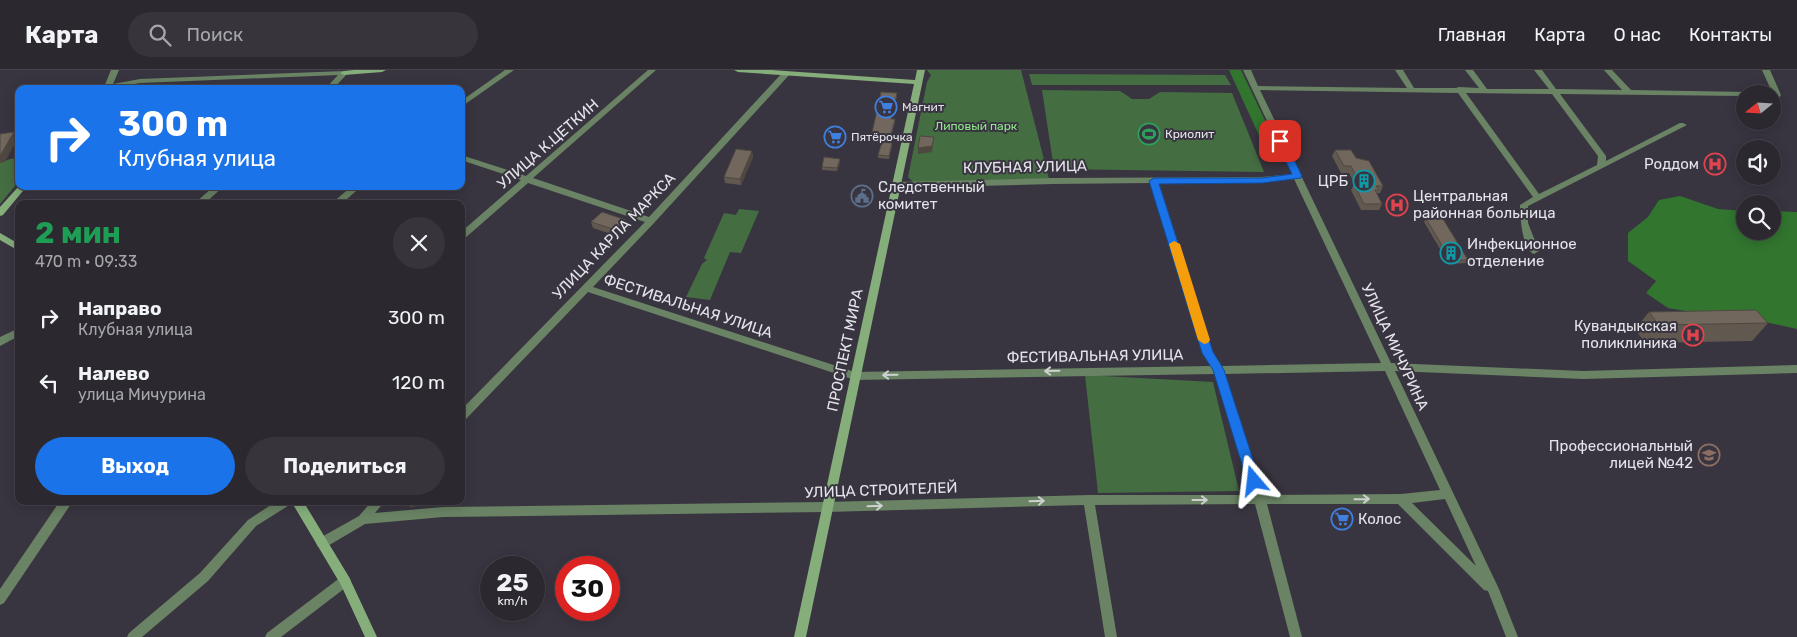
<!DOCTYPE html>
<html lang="ru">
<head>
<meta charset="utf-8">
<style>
  body { margin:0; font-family:Rubik,sans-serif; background:#37343c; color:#f1f3f6; height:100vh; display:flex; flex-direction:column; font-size:19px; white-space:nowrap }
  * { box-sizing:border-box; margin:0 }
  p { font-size:16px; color:#a6a6ab }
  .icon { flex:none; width:28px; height:28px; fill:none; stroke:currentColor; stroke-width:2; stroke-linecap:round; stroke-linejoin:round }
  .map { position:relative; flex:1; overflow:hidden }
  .side { position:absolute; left:15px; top:130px; width:450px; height:305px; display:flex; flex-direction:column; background:#2b2830; border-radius:10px; box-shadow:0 2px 12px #0003,0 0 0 1px #47444c }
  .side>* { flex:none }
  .hud { position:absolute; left:15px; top:15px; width:450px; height:105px; border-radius:10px; box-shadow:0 2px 12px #0003,0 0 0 1px #47444c; background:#1a73e8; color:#fff; overflow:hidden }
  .needle { width:32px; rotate:252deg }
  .controls { position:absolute; left:1736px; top:15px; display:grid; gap:10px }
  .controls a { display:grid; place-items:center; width:45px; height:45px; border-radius:50%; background:#2b2830; box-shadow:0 2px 12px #0003,0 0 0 1px #47444c; font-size:25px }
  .speed { position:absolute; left:480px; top:486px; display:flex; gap:10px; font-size:25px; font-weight:700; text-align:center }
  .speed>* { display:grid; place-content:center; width:65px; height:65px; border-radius:50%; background:#2b2830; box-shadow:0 2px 12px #0003,0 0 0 1px #47444c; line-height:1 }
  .speed small { font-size:12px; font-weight:400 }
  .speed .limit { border:8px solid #d22; background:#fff; color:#111 }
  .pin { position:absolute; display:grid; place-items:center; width:42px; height:42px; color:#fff; margin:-21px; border-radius:10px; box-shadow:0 2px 8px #0006 }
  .me { position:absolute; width:55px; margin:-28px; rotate:343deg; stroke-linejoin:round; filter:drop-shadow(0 0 4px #0008) }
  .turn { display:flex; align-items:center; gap:18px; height:105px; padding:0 20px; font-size:22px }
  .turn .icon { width:65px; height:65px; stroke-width:2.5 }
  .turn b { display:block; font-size:35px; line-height:42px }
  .round { display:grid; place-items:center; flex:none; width:52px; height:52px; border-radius:26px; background:#37343c }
  .headline { display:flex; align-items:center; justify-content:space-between; height:85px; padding:0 20px }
  h1 { font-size:30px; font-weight:700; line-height:38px; color:#1e9e55 }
  .cta { display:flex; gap:10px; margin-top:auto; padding:10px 20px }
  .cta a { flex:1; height:58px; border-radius:30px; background:#1a73e8; color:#fff; font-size:20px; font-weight:700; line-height:58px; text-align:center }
  .cta a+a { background:#37343c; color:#f1f3f6 }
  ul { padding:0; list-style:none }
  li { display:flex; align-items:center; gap:15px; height:65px; padding:0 20px }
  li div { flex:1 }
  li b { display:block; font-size:19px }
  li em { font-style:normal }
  header { display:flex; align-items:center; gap:30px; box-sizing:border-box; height:70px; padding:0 25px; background:#2b2830; border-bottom:1px solid #47444c }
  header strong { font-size:24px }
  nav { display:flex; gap:28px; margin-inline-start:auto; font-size:18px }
  .search { width:350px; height:45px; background:#37343c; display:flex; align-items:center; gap:12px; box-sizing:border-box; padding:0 18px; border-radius:28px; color:#a6a6ab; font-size:19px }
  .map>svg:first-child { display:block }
  .green { fill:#446d42 }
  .forest { fill:#31752f }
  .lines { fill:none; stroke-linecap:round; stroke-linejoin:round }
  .street { fill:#6a8364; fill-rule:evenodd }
  .secondary { fill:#85ae7b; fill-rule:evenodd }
  .wall { fill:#615950 }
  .shaded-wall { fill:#4f4841 }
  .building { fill:#71675d; stroke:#4f4841 }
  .oneway { stroke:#ccd0cf }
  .route { fill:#1a73e8; stroke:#114b97 }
  .slow { fill:#f59e0b }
  .labels { text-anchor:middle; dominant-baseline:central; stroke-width:4; stroke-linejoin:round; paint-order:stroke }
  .far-poi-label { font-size:12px; fill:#e5e3ea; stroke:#393540; text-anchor:start }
  .far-park-label { font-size:12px; fill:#90ea8c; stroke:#393540 }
  .street-label { font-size:15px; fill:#e5e3ea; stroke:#393540 }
  .poi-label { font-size:15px; fill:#e5e3ea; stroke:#393540; text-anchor:end }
</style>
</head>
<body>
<header>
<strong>Карта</strong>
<div class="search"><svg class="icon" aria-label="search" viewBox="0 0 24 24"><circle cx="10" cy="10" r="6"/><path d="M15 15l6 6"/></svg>Поиск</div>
<nav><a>Главная</a><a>Карта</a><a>О нас</a><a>Контакты</a></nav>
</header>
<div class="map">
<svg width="1797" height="567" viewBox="0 0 1797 567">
  <rect width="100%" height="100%" fill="#393540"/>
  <g class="green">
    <polygon points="927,0 1021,0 1049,109 914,113 908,107 927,12 931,5"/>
    <polygon points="1029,4 1225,5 1231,15 1032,15"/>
    <polygon points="1042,20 1120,21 1132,29 1149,29 1160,22 1232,23 1264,102 1054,99"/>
    <polygon points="19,88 19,111 0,134 0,93 10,89"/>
    <polygon points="739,139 759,141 741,183 730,182 710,230 686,227 702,194 707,190 704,188 724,143 736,145"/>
    <polygon points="1085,305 1213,312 1239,421 1098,423"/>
  </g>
  <g class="forest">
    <polygon points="1229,0 1241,0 1281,84 1268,85"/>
    <polygon points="1680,126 1718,139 1745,141 1745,161 1772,161 1773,141 1797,142 1797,259 1751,249 1731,249 1668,238 1646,223 1656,211 1628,191 1628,163 1648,147 1659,130"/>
  </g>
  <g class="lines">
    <g class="street">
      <polygon points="111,0 119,0 113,14 140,9 344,1 348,3 333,19 325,19 338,5 140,13 105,19 104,17"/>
      <polygon points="505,0 514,0 461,37 461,31"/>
      <path d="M648 0H656L533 108 649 147 783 2H786L790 4 654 153 593 217 855 302 1211 296 1203 283 1150 113 1053 114 896 118 892 115 896 112 1053 108 1262 107 1292 104 1243 0H1251L1258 16 1407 18 1395 0H1403L1414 18H1456L1459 17 1479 18 1465 0H1473L1487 19H1549L1534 0H1542L1556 19 1622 20 1604 0H1612L1631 20 1748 22 1749 24H1745V26L1560 24 1606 86V91L1680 53H1683L1687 55 1528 136V153L1539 181 1534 184C1522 179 1520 147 1520 135L1533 127 1458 23 1260 20 1391 293 1583 301 1797 295V303L1583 309 1395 301 1499 519 1518 567H1506L1488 521 1484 520 1398 434H1267L1302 567H1290L1255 434 1095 435 1117 567H1105L1084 435 826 442 443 447 365 454 326 477 322 478 318 477 316 473 318 469 359 446 372 431H385L375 443 443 437 826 432 1089 425H1253L1215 304 855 310 588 222 465 350 461 351V340L645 152 528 113 464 169 461 170V162L521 110 461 90V85L526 106ZM1466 23 1552 24 1598 86 1597 95 1539 124ZM1294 109 1381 293 1222 296 1213 282 1159 113H1262ZM1385 301 1440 420 1401 424 1264 425 1225 304ZM1445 429 1476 496 1412 433Z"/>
      <polygon points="1762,0 1770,0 1781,25 1780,27 1772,26 1772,24 1768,24 1772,22"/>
      <polygon points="214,116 224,116 204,134 194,134"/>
      <polygon points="352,116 362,116 341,134 331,134"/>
      <polygon points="19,258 19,266 0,276 0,267"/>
      <polygon points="60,431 73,431 4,533 0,535 0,519"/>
      <polygon points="277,431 293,431 291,434 256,456 208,511 142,567 127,567 129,563 200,503 248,450"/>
      <polygon points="345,506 349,507 351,511 349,515 281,567 265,567 267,563 341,507"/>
    </g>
    <g class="secondary">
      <polygon points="354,0 386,0 382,2 344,5 340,3 344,1"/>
      <polygon points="734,0 771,0 915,10 917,0 925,0 806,567 794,567 914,14 738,2"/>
      <polygon points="105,15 108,15 112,17 110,19 102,19"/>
      <polygon points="19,116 27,116 3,145 0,146 0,137"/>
      <polygon points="0,163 19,174 19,181 0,170"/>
      <polygon points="291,431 303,431 349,507 377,567 365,567 341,515"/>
    </g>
  </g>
  <g class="wall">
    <polygon points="897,26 891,49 895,49 895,52 891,67 872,66 872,63"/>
    <polygon points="892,73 892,76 889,89 878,88 878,85"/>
    <polygon points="1335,80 1356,88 1383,116 1380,123 1378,123 1377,124 1382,134 1379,140 1361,140 1351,120 1354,114 1355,114 1349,103 1341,103 1332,86"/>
    <polygon points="752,81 753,87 741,115 725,113 724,107"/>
    <polygon points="840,89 840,92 837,101 822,100 822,97"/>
    <polygon points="1426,149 1468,190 1467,193 1449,194 1424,152"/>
    <polygon points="591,152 627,156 617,166 593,158"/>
    <polygon points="1649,242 1768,253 1752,271 1645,273 1635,259"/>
    <polygon points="409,431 434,431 433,434 410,437 409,434"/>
  </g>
  <g class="shaded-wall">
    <polygon points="14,62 18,68 5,92 0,93 0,86"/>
    <polygon points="934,67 932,82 918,84 918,78"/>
    <polygon points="752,81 753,87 741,115 740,109"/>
    <polygon points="626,150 627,156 617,166 616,160"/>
  </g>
  <g class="building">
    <polygon points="881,22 897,23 891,49 895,49 891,64 872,63"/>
    <polygon points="14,62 0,86 0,64"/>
    <polygon points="920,66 934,67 932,76 918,78"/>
    <polygon points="882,72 892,73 889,86 878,85"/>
    <polygon points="736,79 752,81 740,109 724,107"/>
    <polygon points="1335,80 1351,80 1356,88 1369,91 1383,116 1376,116 1379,120 1375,120 1382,134 1364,134 1354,114 1360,114 1351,96 1344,96"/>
    <polygon points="824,87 840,89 837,98 822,97"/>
    <polygon points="602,142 626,150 616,160 591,152"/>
    <polygon points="1426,149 1443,149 1468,190 1451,190"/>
    <polygon points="1756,240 1768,253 1659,255 1649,242"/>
    <polygon points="409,431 427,431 409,434"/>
  </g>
  <defs><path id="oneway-shaft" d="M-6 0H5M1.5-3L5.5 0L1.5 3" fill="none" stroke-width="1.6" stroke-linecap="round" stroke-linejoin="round" transform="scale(1.25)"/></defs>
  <g class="oneway">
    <use href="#oneway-shaft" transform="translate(1052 301) rotate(179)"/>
    <use href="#oneway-shaft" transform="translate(890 305) rotate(179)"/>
    <use href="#oneway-shaft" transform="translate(1362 429) rotate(-1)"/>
    <use href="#oneway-shaft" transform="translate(1200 430)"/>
    <use href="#oneway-shaft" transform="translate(1037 431) rotate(-2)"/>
    <use href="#oneway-shaft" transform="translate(875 436) rotate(-2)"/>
  </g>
  <polygon class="route" points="1280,68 1285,71 1302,106 1301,108 1262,113 1159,114 1213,282 1224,300 1260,411 1254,417 1247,411 1213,300 1202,283 1149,111 1154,108 1262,108 1292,104 1276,71"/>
  <polygon class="slow" points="1174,171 1180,174 1210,270 1208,273 1204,274 1198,270 1169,174"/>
  <defs>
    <g id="supermarket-ring" transform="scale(1.125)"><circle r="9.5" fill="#393540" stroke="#3f7fe0" stroke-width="1.5"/><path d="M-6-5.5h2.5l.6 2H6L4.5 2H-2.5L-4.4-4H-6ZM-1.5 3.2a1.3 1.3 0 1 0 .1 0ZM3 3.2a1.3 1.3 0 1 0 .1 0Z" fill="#3f7fe0"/></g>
    <g id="stadium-ring" transform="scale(1.125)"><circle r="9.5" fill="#393540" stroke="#2e9e5b" stroke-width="1.5"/><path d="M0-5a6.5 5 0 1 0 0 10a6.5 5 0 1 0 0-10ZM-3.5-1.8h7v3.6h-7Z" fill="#2e9e5b"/></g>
    <g id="hospital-ring" transform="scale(1.125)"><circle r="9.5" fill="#393540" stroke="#e0444e" stroke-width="1.5"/><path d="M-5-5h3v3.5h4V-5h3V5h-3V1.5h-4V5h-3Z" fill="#e0444e"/></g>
    <g id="building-ring" transform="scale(1.125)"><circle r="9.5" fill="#393540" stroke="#0f9aa8" stroke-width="1.5"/><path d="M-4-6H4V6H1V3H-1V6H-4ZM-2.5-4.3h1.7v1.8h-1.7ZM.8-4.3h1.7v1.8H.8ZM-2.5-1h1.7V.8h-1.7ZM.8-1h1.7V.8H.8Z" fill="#0f9aa8"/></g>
    <g id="civic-ring" transform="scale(1.125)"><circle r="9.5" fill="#393540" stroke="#5c6f8a" stroke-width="1.5"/><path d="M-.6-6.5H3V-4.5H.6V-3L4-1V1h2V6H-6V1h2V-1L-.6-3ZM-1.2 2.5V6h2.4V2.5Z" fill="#5c6f8a"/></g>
    <g id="school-ring" transform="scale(1.125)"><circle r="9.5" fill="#393540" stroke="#8d6e63" stroke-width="1.5"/><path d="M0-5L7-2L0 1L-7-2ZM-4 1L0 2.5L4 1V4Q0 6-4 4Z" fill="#8d6e63"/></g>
  </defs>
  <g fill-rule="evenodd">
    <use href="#supermarket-ring" x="886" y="37"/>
    <use href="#stadium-ring" x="1149" y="64"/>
    <use href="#supermarket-ring" x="835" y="67"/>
    <use href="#hospital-ring" x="1715" y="94"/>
    <use href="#building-ring" x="1364" y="111"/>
    <use href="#civic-ring" x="862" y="126"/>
    <use href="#hospital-ring" x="1397" y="135"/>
    <use href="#building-ring" x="1451" y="183"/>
    <use href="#hospital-ring" x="1693" y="265"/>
    <use href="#school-ring" x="1709" y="385"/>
    <use href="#supermarket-ring" x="1342" y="449"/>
  </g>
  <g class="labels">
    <g class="far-poi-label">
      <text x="902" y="37">Магнит</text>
      <text x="1165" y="64">Криолит</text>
      <text x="851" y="67">Пятёрочка</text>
    </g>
    <g class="far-park-label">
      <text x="976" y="56">Липовый парк</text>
    </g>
    <g class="street-label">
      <text transform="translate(548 74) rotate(-41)">УЛИЦА К.ЦЕТКИН</text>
      <text transform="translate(1025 97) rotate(-1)">КЛУБНАЯ УЛИЦА</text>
      <text transform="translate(614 166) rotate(-46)">УЛИЦА КАРЛА МАРКСА</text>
      <text transform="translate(688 236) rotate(18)">ФЕСТИВАЛЬНАЯ УЛИЦА</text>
      <text transform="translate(1395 277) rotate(65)">УЛИЦА МИЧУРИНА</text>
      <text transform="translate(845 280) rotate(-78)">ПРОСПЕКТ МИРА</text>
      <text transform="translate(1095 286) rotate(-1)">ФЕСТИВАЛЬНАЯ УЛИЦА</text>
      <text transform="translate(881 420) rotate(-2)">УЛИЦА СТРОИТЕЛЕЙ</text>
    </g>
    <g class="poi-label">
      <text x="1699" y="94">Роддом</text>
      <text x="1348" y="111">ЦРБ</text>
      <text x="878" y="117" text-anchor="start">Следственный<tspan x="878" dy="17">комитет</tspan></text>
      <text x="1413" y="126" text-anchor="start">Центральная<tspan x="1413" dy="17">районная больница</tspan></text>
      <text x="1467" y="174" text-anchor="start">Инфекционное<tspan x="1467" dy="17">отделение</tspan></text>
      <text x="1677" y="256">Кувандыкская<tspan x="1677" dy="17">поликлиника</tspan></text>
      <text x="1693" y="376">Профессиональный<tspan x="1693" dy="17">лицей №42</tspan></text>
      <text x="1358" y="449" text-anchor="start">Колос</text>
    </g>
  </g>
</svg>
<div class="controls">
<a><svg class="needle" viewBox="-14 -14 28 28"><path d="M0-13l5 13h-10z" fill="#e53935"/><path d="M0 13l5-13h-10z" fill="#a6a6ab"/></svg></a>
<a><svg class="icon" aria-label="sound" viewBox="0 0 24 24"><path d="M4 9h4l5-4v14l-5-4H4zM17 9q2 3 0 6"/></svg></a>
<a><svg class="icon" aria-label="search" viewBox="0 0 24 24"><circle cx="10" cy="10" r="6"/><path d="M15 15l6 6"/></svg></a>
</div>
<div class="speed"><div>25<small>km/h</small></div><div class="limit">30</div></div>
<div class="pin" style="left:1280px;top:71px;background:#d93025"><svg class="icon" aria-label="arrive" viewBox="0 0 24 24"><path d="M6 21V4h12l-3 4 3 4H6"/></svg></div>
<svg class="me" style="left:1254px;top:411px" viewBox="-20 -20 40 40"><path d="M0-17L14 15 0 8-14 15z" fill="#1a73e8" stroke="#fff" stroke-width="4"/></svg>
<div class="hud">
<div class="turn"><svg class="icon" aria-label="right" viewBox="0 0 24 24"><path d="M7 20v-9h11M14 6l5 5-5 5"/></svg><div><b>300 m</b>Клубная улица</div></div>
</div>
<section class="side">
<div class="headline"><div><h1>2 мин</h1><p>470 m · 09:33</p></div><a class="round"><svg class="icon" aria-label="close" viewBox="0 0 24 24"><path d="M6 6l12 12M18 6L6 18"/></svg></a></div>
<ul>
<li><svg class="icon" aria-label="right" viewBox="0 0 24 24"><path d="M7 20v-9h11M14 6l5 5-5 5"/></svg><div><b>Направо</b><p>Клубная улица</p></div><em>300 m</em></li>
<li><svg class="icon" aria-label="left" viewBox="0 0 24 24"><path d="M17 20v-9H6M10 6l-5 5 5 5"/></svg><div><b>Налево</b><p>улица Мичурина</p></div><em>120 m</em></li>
</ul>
<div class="cta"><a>Выход</a><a>Поделиться</a></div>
</section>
</div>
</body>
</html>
